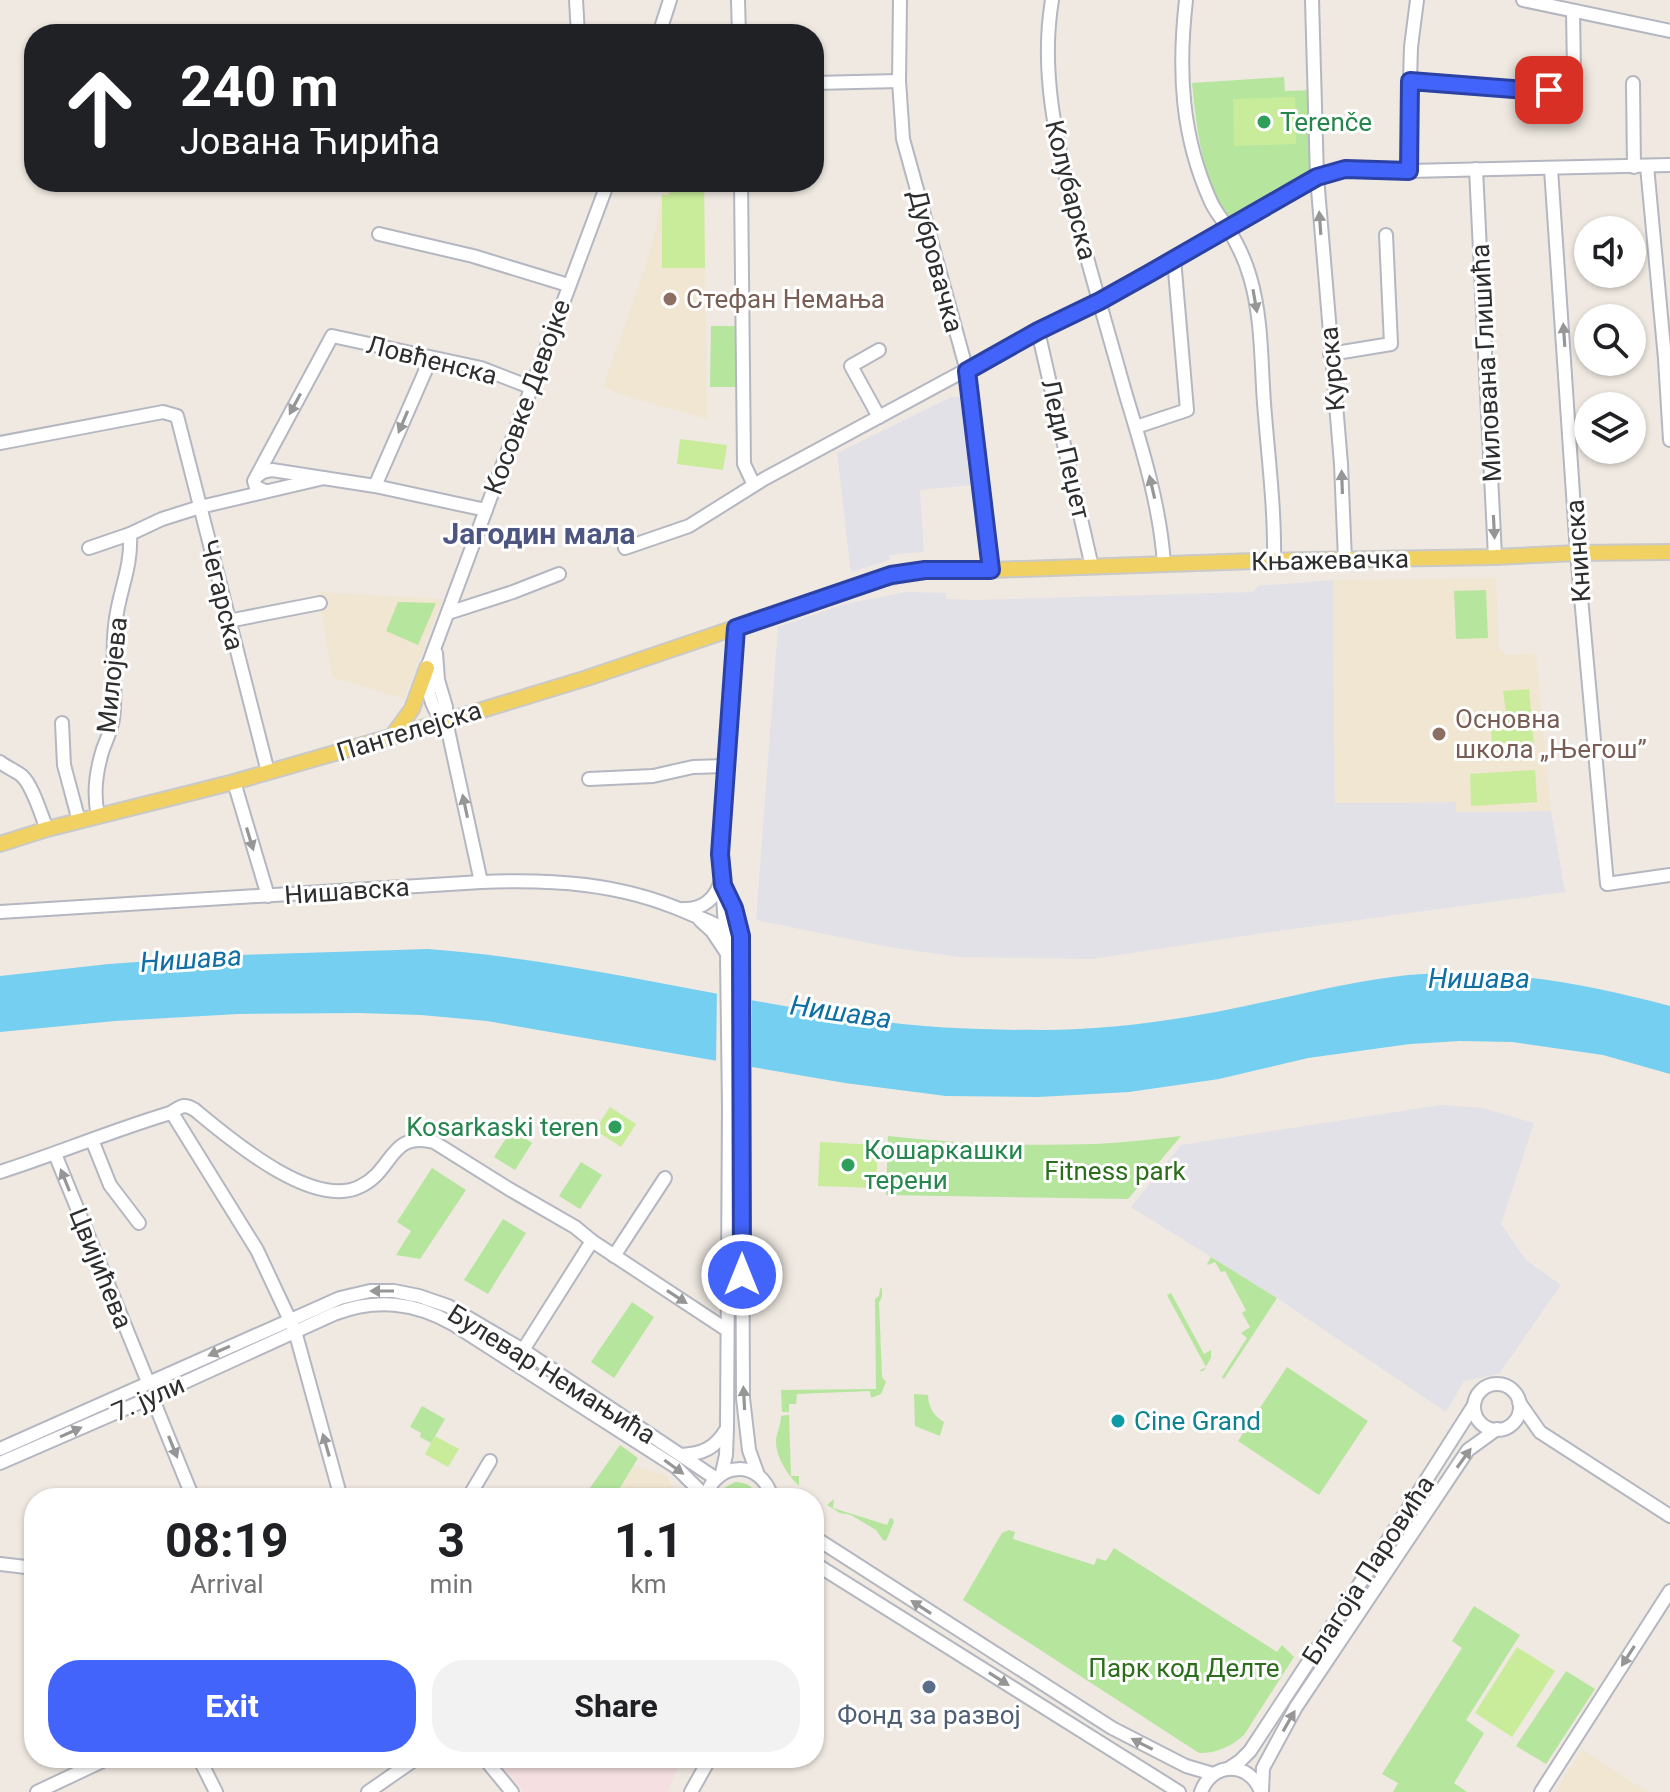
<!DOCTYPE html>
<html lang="en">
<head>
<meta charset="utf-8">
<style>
  body { margin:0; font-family:Roboto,sans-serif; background:#f2f2f2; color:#202124; height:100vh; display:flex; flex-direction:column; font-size:30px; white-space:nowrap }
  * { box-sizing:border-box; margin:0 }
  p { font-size:26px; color:#757577 }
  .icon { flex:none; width:44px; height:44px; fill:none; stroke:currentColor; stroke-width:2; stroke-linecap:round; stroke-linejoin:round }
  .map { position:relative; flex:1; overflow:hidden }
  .drawer { position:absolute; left:24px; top:1488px; width:800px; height:280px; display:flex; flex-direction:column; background:#fff; border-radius:32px; box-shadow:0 2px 6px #0004 }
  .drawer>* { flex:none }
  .banner { position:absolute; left:24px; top:24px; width:800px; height:168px; border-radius:32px; box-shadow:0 2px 6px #0004; background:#202124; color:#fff; overflow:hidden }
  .tools { position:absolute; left:1574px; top:216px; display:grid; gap:16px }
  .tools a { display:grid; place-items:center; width:72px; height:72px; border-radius:50%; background:#fff; box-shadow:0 2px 6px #0004; font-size:40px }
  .pin { position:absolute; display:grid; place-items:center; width:68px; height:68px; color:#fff; margin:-34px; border-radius:16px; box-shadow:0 4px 12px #0006 }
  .me { position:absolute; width:88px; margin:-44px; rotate:0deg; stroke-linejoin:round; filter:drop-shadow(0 0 6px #0008) }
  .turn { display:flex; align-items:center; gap:28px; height:168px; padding:0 24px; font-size:36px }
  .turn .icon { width:104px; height:104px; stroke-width:2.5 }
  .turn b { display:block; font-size:56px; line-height:68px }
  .eta { display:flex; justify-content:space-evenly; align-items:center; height:136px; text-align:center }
  .eta b { font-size:48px; font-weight:700; line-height:56px }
  .cta { display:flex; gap:16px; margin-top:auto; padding:16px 24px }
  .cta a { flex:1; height:92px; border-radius:32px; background:#4264fb; color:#fff; font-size:32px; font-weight:700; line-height:92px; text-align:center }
  .cta a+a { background:#f2f2f2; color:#202124 }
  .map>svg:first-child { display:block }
  .industrial { fill:#e3e1e8 }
  .education { fill:#f0e6d1 }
  .medical { fill:#f5dfe0 }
  .green { fill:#b6e59e }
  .pitch { fill:#c9ec9a }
  .water { fill:#75cff0 }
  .pier { fill:#efe9e1 }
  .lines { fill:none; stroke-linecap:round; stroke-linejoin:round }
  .minor-casing { stroke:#b4b7c1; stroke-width:16 }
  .major-casing { stroke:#c9c9c9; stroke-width:18 }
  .minor { stroke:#fff; stroke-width:12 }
  .major { stroke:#f2d163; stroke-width:14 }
  .oneway { fill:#969696 }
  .route-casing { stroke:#2b41a3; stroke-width:20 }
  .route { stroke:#4264fb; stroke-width:14 }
  .leisure-dot { fill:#2e9e5b; stroke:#fff; stroke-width:3 }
  .education-dot { fill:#8d6e63; stroke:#fff; stroke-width:3 }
  .culture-dot { fill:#0f9aa8; stroke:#fff; stroke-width:3 }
  .service-dot { fill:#5c6f8a; stroke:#fff; stroke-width:3 }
  .labels { text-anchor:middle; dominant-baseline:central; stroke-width:6; stroke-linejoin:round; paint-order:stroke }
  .leisure-label { font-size:26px; fill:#27864d; stroke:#fff; text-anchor:start }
  .street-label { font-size:26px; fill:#2e2e2e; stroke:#fff }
  .education-label { font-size:26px; fill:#785e54; stroke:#fff; text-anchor:start }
  .park-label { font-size:26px; fill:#2c6e1b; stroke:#fff }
  .culture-label { font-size:26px; fill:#0d838f; stroke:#fff; text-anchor:start }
  .service-label { font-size:26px; fill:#4e5e75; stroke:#fff }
  .water-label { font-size:28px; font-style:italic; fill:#0d6fa3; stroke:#fff }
  .quarter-label { font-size:30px; font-weight:bold; fill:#4d5680; stroke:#fff }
</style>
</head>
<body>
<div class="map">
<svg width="1670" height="1792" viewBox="0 0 1670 1792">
  <rect width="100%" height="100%" fill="#efe9e1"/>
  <g class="industrial">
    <polygon points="964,396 971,485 920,490 924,552 889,555 889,560 851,572 837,453 951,397"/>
    <polygon points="1333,580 1335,803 1456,802 1457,812 1551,811 1565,892 1263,933 1092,959 959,957 889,947 756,920 778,627 845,604 906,592 946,593 946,599 973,600 1253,592 1258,586"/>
    <polygon points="1441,1105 1483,1108 1534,1123 1501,1224 1526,1260 1561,1285 1499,1374 1464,1381 1446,1412 1277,1298 1131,1207 1181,1145"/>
  </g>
  <g class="education">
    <polygon points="663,182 704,182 707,419 632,398 603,387 645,268 656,228"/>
    <polygon points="1496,578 1499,650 1503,650 1504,655 1536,654 1551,811 1456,812 1456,802 1335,803 1333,580"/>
    <polygon points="318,592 443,599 404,699 332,677"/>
    <polygon points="634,1466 666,1475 679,1498 614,1498"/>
    <polygon points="1582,1750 1648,1792 1555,1792"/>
  </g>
  <polygon class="medical" points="495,1758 682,1758 667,1792 524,1792"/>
  <g class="green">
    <path d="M1284 77 1285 91 1313 90 1317 174 1230 222C1202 177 1197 134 1192 83Z"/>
    <polygon points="711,326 738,326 737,387 710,387"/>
    <polygon points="1486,590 1488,638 1456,639 1454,591"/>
    <polygon points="398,602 436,603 418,645 386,631"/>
    <polygon points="512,1129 532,1143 515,1170 494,1157"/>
    <path d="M888 1136C957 1144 1025 1146 1094 1144 1123 1143 1152 1139 1181 1136L1128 1199 886 1195Z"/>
    <polygon points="581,1162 602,1175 580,1209 559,1196"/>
    <polygon points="432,1168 466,1190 420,1259 396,1255 411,1231 397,1222"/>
    <polygon points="503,1219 526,1233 488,1294 464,1280"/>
    <polygon points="1211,1257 1277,1298 1224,1379 1222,1377 1247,1338 1241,1333 1250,1327 1242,1313 1246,1310 1225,1271 1221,1272 1215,1262 1208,1265 1207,1264"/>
    <polygon points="882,1287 882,1297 879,1302 882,1377 886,1382 881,1394 871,1398 870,1391 797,1394 796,1404 789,1404 789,1412 782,1412 781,1390 876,1389 875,1299 879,1296 880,1289"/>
    <polygon points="1171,1293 1204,1354 1211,1350 1211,1358 1204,1370 1203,1371 1199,1371 1206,1367 1167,1295"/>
    <polygon points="632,1302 654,1317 614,1378 591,1362"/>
    <polygon points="1287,1367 1368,1421 1319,1495 1238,1441"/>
    <path d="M914 1394 928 1395C928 1406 934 1417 944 1422L940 1436 915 1426Z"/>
    <polygon points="422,1406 445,1419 431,1443 420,1437 421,1433 410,1427"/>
    <path d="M789 1415 791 1476H799V1486C788 1475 776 1458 776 1441 776 1434 781 1426 781 1416Z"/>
    <polygon points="620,1445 638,1458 614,1498 583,1498"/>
    <path d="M735 1482C747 1482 754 1487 758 1498H718L724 1488Z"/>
    <polygon points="834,1499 833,1508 887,1525 890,1518 893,1519 894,1522 886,1541 883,1540 876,1530 851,1515 840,1513 827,1505"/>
    <path d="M1009 1530 1015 1532 1013 1539 1094 1565 1097 1558 1106 1561 1114 1548 1277 1652 1282 1645 1294 1657 1244 1735C1230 1747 1217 1753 1199 1753L963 1600 999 1538 1002 1533Z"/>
    <polygon points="1474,1606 1520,1635 1466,1720 1484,1733 1454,1783 1467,1792 1393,1792 1398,1783 1382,1774 1462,1648 1452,1641"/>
    <polygon points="1566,1671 1595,1689 1546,1764 1516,1746"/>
  </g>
  <g class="pitch">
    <polygon points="1295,97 1296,144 1234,146 1233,99"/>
    <polygon points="669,182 704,182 705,268 662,268 662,195 669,195"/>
    <polygon points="680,439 727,445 723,470 677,464"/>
    <polygon points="1529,689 1534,745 1509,748 1508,743 1492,745 1490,715 1506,713 1503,691"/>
    <polygon points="1535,770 1537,802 1471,806 1470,774"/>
    <polygon points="610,1107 636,1124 621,1147 595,1130"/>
    <polygon points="820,1142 878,1145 876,1188 818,1186"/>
    <polygon points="435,1436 459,1449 448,1467 425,1454"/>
    <polygon points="1517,1647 1555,1671 1512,1737 1475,1713"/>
  </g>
  <path class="water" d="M428 949C575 960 718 998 864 1019 922 1028 982 1030 1040 1030 1100 1030 1157 1023 1216 1012 1280 1000 1343 982 1408 975 1496 967 1585 983 1670 1006V1074L1603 1055 1512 1042 1460 1041 1410 1044 1308 1058 1219 1079 1129 1092 1038 1097 946 1096 845 1083 487 1021 421 1015 360 1013 238 1014 115 1021 0 1032V976L109 964 238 955Z"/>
  <polygon class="pier" points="717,989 752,995 752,1071 716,1064"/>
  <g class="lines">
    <g class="minor-casing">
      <g id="minor">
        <polyline points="576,0 578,34"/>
        <polyline points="738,0 739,34"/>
        <polyline points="900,0 899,81 903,139 967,371 991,570"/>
        <path d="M1052 0C1040 71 1056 141 1074 210 1090 271 1108 331 1125 392 1142 448 1160 505 1164 564"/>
        <path d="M1186 0C1178 71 1181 136 1211 202 1215 211 1222 219 1227 227 1237 243 1245 259 1250 277 1262 317 1261 362 1264 403 1268 456 1275 508 1274 561"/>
        <polyline points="1312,0 1317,177 1341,464 1345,560"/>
        <polyline points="1417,0 1411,47 1410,81 1540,91 1562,84 1574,71 1573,11"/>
        <polyline points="1523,0 1670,31"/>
        <polyline points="659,34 670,0"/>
        <polyline points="814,83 899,81"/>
        <polyline points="1633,83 1634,167"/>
        <polyline points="1647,166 1665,359 1670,440"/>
        <polyline points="1476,169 1495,557"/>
        <polyline points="1551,169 1577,553 1607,884 1670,875"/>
        <polyline points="1409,171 1410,81"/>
        <polyline points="741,182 744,464 754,485"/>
        <polyline points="379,234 473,256 568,285"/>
        <polyline points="1038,331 1092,567"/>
        <polyline points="879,350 851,366 879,417"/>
        <polyline points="1330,354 1391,344 1386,235"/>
        <polyline points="1136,427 1187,410 1174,259"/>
        <polyline points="0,443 163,412 177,416 268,772"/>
        <polyline points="257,476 263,472 272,470 375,486 486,510"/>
        <polyline points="375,486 431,358"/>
        <polyline points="265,491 256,487 254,481 332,336 481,368 530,387"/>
        <polyline points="89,548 130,534 162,519 200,507 324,478"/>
        <polyline points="625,548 689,526 764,479 1038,331 1100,301 1317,177 1345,169 1409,171 1670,165"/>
        <polyline points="448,613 513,592 559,574"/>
        <polyline points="228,621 320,603"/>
        <polyline points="436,653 438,680 446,707 446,721 481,882"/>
        <path d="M446 721C429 711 427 686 427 668L608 182"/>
        <polyline points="62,723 64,765 79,821"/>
        <path d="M0 762C6 767 18 772 22 776 33 786 41 815 47 829"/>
        <polyline points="589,779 653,776 693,767 726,766"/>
        <polyline points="234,782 268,896"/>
        <path d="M98 816C93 793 96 771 103 749 107 739 111 730 113 719 117 688 111 657 115 626 118 592 132 570 130 534"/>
        <polyline points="727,891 738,920 741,936 743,1398 749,1450 758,1475"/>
        <path d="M683 909C702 910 716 899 721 880"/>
        <path d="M0 912 481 882C552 879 620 883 686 912 713 924 729 924 741 955"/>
        <polyline points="700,920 712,931 726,952"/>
        <polyline points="172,1113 257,1250 295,1331 341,1498"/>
        <polyline points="92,1140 110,1185 139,1223"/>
        <polyline points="55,1154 148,1382"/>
        <path d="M0 1172C56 1154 111 1131 167 1114 173 1113 177 1107 184 1106 187 1106 192 1108 195 1110 230 1139 314 1211 361 1186 394 1170 389 1131 434 1142L509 1189 575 1227 592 1241 727 1330"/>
        <polyline points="614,1256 665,1178"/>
        <polyline points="523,1350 592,1241"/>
        <circle cx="1497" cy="1407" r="23"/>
        <polyline points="152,1397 193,1498"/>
        <polyline points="1519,1402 1540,1432 1670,1516"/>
        <polyline points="0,1449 340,1298 370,1291 394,1291 419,1296 448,1306 523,1350 715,1478"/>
        <path d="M681 1455C703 1454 715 1448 726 1430"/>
        <path d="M0 1463 152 1397 334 1314C376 1298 414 1302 453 1324L676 1467 705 1496"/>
        <polyline points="722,1473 726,1455 727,1427 729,1108 727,955 720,854 736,628"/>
        <polyline points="468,1498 490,1461"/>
        <path d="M705 1498C716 1460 762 1459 772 1498"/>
        <polyline points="814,1537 1112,1728 1186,1766 1213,1774"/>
        <polyline points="814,1563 1179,1792"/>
        <polyline points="0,1564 34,1568"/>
        <polyline points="199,1758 216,1792"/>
        <polyline points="484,1758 512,1792"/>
        <polyline points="1228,1769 1240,1761 1250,1751 1374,1562 1474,1405"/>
        <polyline points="37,1792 109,1758"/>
        <polyline points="368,1792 417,1758"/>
        <polyline points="691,1792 710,1758"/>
        <path d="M1201 1792C1212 1761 1250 1761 1261 1792"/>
        <polyline points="1262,1792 1263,1768 1296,1707 1468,1450 1497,1429"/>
        <polyline points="1541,1792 1670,1591"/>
      </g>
    </g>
    <g class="major-casing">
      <g id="major">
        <polyline points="393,735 412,709 427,668"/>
        <polyline points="0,844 47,829 234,782 446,721 587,678 876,580 925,570 991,570 1255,561 1495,557 1577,553 1670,552"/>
      </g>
    </g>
    <use href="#minor" class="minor"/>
    <use href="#major" class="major"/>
  </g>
  <defs><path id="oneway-solid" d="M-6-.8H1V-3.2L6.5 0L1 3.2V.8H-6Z" transform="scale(2)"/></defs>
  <g class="oneway">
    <use href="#oneway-solid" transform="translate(1320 223) rotate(-94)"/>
    <use href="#oneway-solid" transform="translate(1255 301) rotate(80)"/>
    <use href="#oneway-solid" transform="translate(1564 335) rotate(-94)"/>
    <use href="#oneway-solid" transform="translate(295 404) rotate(118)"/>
    <use href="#oneway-solid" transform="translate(403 422) rotate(113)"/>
    <use href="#oneway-solid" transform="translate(1342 482) rotate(-92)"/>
    <use href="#oneway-solid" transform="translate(1152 487) rotate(-103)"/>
    <use href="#oneway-solid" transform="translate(1494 527) rotate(87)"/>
    <use href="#oneway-solid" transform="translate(465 806) rotate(-102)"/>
    <use href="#oneway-solid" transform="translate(250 839) rotate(73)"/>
    <use href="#oneway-solid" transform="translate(65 1180) rotate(-112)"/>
    <use href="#oneway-solid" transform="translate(382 1291) rotate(-180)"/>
    <use href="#oneway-solid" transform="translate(677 1297) rotate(33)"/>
    <use href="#oneway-solid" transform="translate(219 1351) rotate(156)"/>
    <use href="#oneway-solid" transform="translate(744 1398) rotate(-93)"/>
    <use href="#oneway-solid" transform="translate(71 1432) rotate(-24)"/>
    <use href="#oneway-solid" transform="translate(326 1445) rotate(-106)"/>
    <use href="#oneway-solid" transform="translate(173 1447) rotate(68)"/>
    <use href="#oneway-solid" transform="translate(1464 1458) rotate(-54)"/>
    <use href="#oneway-solid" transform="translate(674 1467) rotate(36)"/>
    <use href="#oneway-solid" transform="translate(921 1607) rotate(-147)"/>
    <use href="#oneway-solid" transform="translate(1628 1656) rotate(123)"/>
    <use href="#oneway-solid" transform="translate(999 1679) rotate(32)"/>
    <use href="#oneway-solid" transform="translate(1289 1721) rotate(-60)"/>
    <use href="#oneway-solid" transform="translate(1142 1744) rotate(-153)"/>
  </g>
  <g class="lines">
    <g class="route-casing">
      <polyline id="route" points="742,1275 741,936 734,908 723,885 720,854 736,628 891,575 925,570 991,570 967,371 1038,331 1100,301 1150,273 1317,177 1345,169 1409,171 1410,81 1540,91 1549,90"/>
    </g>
    <use href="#route" class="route"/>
  </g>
  <g class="leisure-dot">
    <circle cx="1264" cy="122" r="8"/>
    <circle cx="615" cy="1127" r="8"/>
    <circle cx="848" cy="1165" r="8"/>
  </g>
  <g class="education-dot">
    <circle cx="670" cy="299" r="8"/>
    <circle cx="1439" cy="734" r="8"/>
  </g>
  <circle class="culture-dot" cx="1118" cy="1421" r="8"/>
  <circle class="service-dot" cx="929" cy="1687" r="8"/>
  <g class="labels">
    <g class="leisure-label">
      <text x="1280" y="122">Terenče</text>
      <text x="599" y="1127" text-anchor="end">Kosarkaski teren</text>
      <text x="864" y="1150">Кошаркашки<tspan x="864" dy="30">терени</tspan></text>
    </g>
    <g class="street-label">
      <text transform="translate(1071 190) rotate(76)">Колубарска</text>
      <text transform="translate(936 261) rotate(75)">Дубровачка</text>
      <text transform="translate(432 360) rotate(14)">Ловћенска</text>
      <text transform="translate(1486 363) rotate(-93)">Милована Глишића</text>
      <text transform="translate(1332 369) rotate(-95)">Курска</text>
      <text transform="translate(527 397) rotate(-70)">Косовке Девојке</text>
      <text transform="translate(1066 449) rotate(77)">Леди Пеџет</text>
      <text transform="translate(1578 551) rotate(-94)">Книнска</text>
      <text transform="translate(1330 560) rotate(-1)">Књажевачка</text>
      <text transform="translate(222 595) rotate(76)">Чегарска</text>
      <text transform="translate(112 675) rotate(-84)">Милојева</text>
      <text transform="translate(409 731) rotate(-17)">Пантелејска</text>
      <text transform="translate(347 891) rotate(-4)">Нишавска</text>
      <text transform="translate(101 1268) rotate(68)">Цвијићева</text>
      <text transform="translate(552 1374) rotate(32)">Булевар Немањића</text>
      <text transform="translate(148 1398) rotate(-24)">7. јули</text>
      <text transform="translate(1368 1570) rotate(-57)">Благоја Паровића</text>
    </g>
    <g class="education-label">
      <text x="686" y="299">Стефан Немања</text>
      <text x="1455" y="719">Основна<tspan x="1455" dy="30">школа „Његош”</tspan></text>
    </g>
    <g class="park-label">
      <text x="1115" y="1171">Fitness park</text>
      <text x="1184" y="1668">Парк код Делте</text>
    </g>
    <g class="culture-label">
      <text x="1134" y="1421">Cine Grand</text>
    </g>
    <g class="service-label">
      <text x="929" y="1715">Фонд за развој</text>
    </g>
    <g class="water-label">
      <text transform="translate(191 959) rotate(-4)">Нишава</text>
      <text x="1479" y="978">Нишава</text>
      <text transform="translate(841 1012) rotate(8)">Нишава</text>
    </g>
    <g class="quarter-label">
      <text x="539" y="533">Јагодин мала</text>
    </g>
  </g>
</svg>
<div class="tools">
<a><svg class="icon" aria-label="sound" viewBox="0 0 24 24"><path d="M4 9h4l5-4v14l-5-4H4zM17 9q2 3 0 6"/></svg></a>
<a><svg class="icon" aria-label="search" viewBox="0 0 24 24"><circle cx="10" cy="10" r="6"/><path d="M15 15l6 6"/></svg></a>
<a><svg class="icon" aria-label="layers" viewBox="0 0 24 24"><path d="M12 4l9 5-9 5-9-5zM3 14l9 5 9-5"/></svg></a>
</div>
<div class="pin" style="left:1549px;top:90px;background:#d93025"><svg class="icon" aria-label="arrive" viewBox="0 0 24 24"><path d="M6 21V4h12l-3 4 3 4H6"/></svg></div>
<svg class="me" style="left:742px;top:1275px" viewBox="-20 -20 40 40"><circle r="17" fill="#4264fb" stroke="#fff" stroke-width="3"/><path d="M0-11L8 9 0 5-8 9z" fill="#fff"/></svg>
<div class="banner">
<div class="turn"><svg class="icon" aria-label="ahead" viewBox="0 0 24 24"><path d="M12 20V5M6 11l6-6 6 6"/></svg><div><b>240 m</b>Јована Ћирића</div></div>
</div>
<section class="drawer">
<div class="eta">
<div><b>08:19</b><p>Arrival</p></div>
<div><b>3</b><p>min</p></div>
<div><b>1.1</b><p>km</p></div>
</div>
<div class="cta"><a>Exit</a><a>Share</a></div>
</section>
</div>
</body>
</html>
